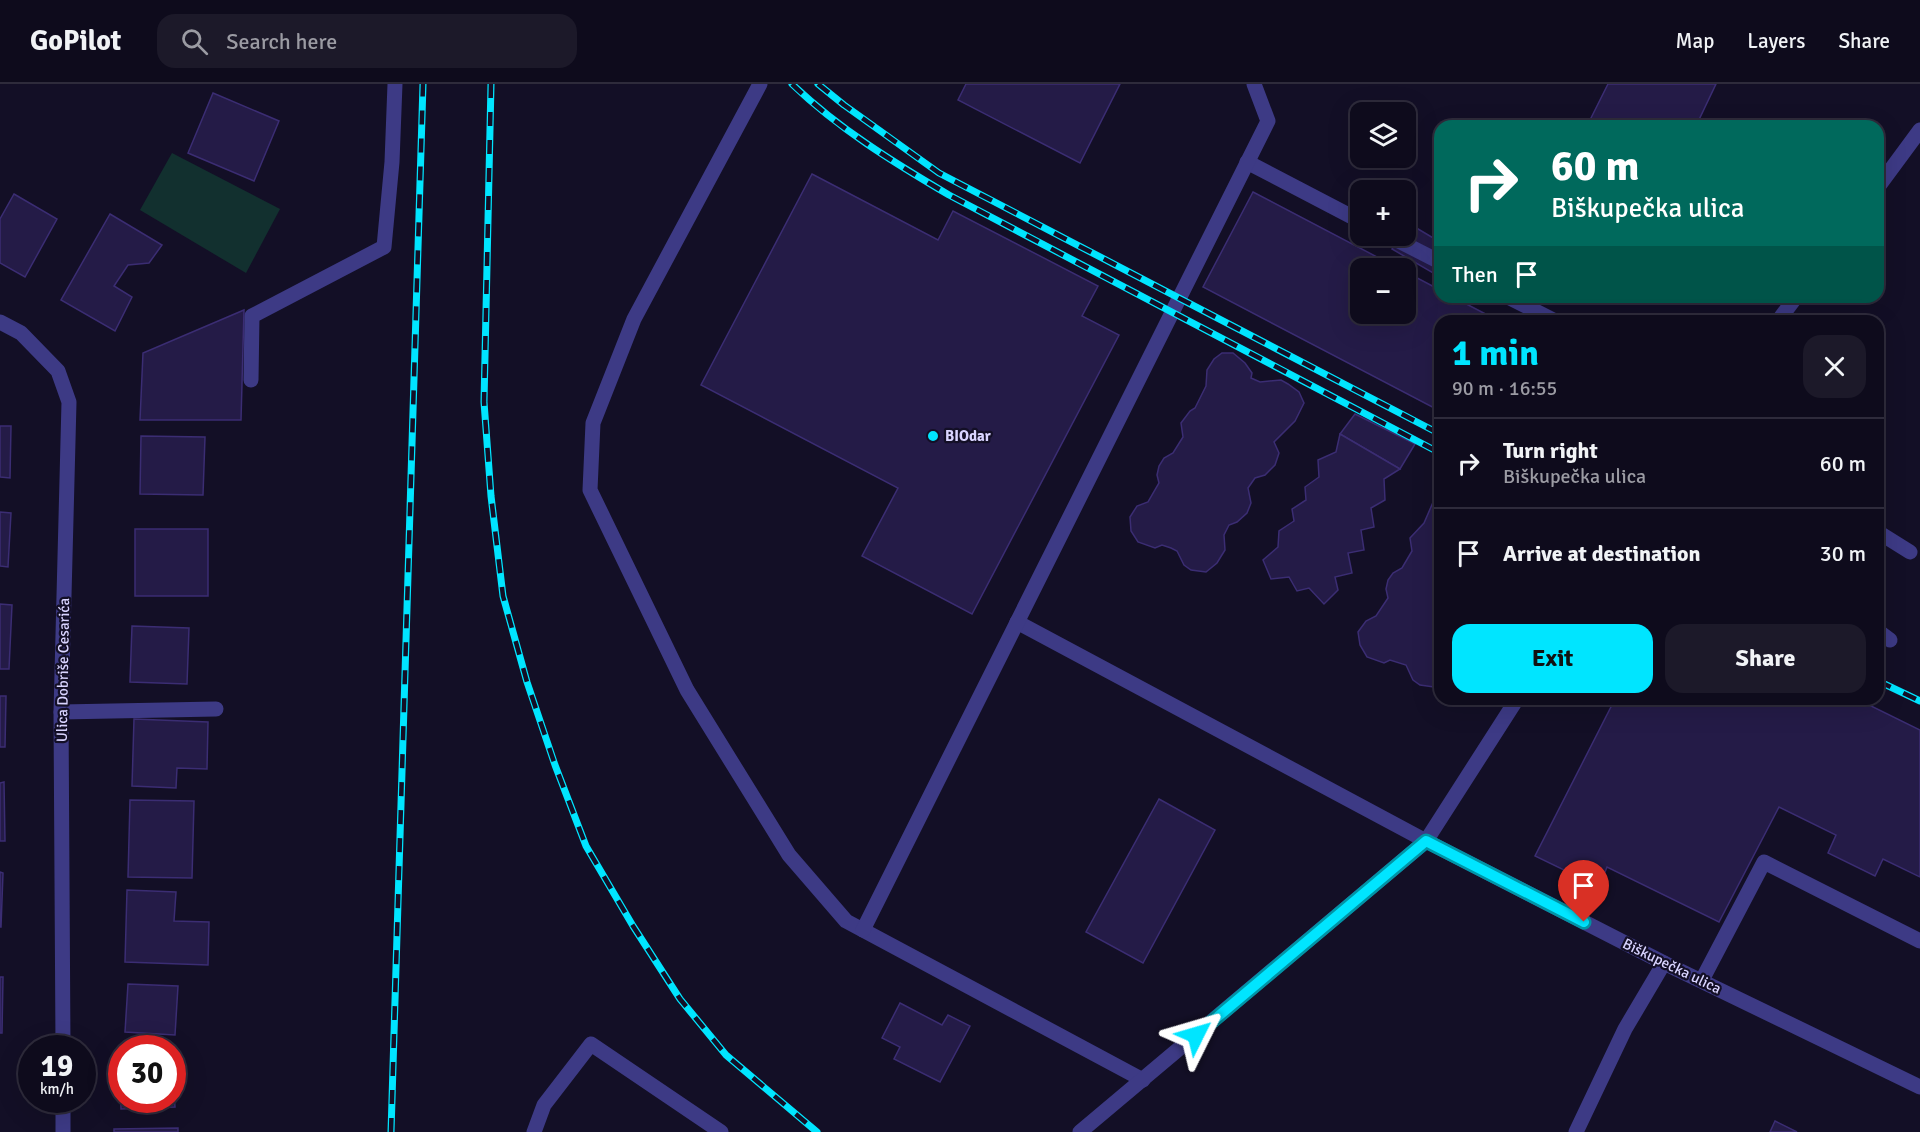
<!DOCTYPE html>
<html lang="en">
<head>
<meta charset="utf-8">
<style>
  body { margin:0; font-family:Signika,sans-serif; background:#1c1929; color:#f1f3f6; height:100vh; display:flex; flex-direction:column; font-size:22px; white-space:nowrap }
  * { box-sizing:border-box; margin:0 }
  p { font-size:20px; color:#9b9ba3 }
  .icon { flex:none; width:33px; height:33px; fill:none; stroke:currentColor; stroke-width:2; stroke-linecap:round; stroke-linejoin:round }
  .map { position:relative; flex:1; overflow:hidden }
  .details { position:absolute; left:1434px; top:231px; width:450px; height:390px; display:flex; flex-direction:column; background:#0e0b1c; border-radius:18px; box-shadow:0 6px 24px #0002,0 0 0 2px #2e2b3b }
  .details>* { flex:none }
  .guide { position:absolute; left:1434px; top:36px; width:450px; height:183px; border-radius:18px; box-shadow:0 6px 24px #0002,0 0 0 2px #2e2b3b; background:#00695c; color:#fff; overflow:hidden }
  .fabs { position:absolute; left:1350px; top:18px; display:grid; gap:12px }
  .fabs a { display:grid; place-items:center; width:66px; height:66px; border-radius:12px; background:#0e0b1c; box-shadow:0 6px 24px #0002,0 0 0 2px #2e2b3b; font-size:30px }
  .speed { position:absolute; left:18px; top:951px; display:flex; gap:12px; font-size:30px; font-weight:700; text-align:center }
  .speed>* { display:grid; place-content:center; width:78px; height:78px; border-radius:50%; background:#0e0b1c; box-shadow:0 6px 24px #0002,0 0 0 2px #2e2b3b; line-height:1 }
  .speed small { font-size:15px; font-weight:400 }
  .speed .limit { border:9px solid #d22; background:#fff; color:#111 }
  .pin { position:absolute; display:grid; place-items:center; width:51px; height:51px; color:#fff; margin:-62px -26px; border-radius:50% 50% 50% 0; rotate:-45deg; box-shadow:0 0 6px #0007 }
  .pin .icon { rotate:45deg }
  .me { position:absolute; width:66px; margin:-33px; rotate:50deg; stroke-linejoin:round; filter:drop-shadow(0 0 4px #0008) }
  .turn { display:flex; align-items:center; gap:21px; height:126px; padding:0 18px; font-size:27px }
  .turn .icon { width:78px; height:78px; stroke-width:2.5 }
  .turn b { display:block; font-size:42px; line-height:51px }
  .then { display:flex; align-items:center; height:57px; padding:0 18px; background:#0003; gap:12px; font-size:22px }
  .round { display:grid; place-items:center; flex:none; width:63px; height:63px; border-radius:18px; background:#1c1929 }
  .head { display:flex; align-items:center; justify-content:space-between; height:102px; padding:0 18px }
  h1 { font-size:36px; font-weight:800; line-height:45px; color:#00e5ff }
  .cta { display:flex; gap:12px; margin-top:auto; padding:12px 18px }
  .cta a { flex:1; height:69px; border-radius:18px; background:#00e5ff; color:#111; font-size:24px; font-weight:800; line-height:69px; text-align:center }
  .cta a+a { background:#1c1929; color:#f1f3f6 }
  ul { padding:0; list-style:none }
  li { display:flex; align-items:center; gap:18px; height:90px; padding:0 18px; border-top:2px solid #2e2b3b }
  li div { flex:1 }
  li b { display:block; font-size:22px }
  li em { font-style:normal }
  header { display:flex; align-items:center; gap:36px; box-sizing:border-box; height:84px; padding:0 30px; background:#0e0b1c; border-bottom:2px solid #2e2b3b }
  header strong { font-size:28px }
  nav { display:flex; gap:33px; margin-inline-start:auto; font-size:21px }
  .search { width:420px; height:54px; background:#1c1929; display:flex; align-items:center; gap:15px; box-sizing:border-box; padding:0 21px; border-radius:18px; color:#9b9ba3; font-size:22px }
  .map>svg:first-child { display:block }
  .green { fill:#12302f }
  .building { fill:#241b47; stroke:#3b2d73; stroke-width:1.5 }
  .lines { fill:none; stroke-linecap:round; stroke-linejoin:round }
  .minor { stroke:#3d3a85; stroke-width:15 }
  .rail-casing { stroke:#00e5ff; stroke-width:7 }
  .rail { stroke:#130f26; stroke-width:4.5; stroke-dasharray:14; stroke-linecap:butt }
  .route-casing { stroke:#0095a6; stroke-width:15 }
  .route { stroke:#00e5ff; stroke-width:10 }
  .poi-dot { fill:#00e5ff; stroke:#130f26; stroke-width:2 }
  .labels { text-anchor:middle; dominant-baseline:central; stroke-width:4.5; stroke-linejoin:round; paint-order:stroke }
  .poi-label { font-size:15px; font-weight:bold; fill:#d9d4ff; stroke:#130f26; text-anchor:start }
  .street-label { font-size:15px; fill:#d9d4ff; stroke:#130f26 }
</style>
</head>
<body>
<header>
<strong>GoPilot</strong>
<div class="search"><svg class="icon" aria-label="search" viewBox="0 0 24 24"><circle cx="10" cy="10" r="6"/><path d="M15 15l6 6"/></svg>Search here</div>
<nav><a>Map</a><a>Layers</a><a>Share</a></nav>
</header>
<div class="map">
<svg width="1920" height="1048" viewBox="0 0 1920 1048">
  <rect width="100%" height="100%" fill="#130f26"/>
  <polygon class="green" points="172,69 280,125 246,189 140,126"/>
  <g class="building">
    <polygon points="966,0 1120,0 1080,79 958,16"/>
    <polygon points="1608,0 1716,0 1696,42 1681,42 1671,37 1669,42 1587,42"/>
    <polygon points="213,9 279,37 254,97 188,69"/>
    <polygon points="812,90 938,156 953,127 1098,202 1082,232 1119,251 972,530 862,472 898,404 701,301"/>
    <polygon points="1253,108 1398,184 1360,184 1360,230 1406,230 1406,188 1440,206 1440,213 1453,213 1499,237 1440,237 1440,327 1203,203"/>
    <polygon points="14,110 57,135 25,193 0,179 0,135"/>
    <polygon points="110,130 162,161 149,179 128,181 114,202 132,213 115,247 61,216"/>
    <polygon points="1408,139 1440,158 1440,193 1392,165 1400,152 1406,152"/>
    <polygon points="244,226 241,336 140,336 143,269"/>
    <polygon points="1222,269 1233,269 1245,279 1252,289 1251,294 1260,298 1281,296 1288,300 1299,308 1304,319 1295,337 1274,358 1279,369 1275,381 1265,391 1255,394 1248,404 1251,419 1247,429 1237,438 1229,441 1224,451 1225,466 1217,479 1206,488 1191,486 1184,481 1177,467 1171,464 1162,461 1155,464 1138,458 1131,447 1130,433 1137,422 1148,418 1159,399 1157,391 1159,382 1164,374 1173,369 1183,353 1181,339 1190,327 1195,324 1206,302 1207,286 1214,275"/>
    <polygon points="1355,330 1415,360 1400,385 1340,350"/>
    <polygon points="0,342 11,342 10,394 0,393"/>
    <polygon points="1340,350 1400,385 1384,395 1385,416 1371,424 1374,443 1361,446 1364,466 1348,469 1352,489 1335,493 1338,506 1324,520 1309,504 1297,507 1289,493 1271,495 1263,476 1278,463 1279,447 1294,437 1292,425 1306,416 1305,403 1319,393 1318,376 1336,368"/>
    <polygon points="141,352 205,353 203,411 140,410"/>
    <polygon points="1440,393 1440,598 1434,603 1420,601 1413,596 1406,581 1390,576 1384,579 1367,573 1360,561 1358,548 1366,537 1376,532 1388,514 1386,505 1388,496 1393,489 1402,484 1412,467 1410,454 1424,439 1434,416 1435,401"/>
    <polygon points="0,428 11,429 8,483 0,482"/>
    <rect x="135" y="445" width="73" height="67"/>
    <polygon points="0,520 12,521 9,585 0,585"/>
    <polygon points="132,542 189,544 187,600 130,598"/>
    <polygon points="0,612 6,612 5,663 0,663"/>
    <polygon points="1615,615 1857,615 1920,646 1920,793 1883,775 1875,792 1828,769 1836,751 1779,723 1719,838 1607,783 1599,803 1535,772"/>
    <polygon points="134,635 208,638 207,685 177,684 176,704 132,702"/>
    <polygon points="4,698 5,757 0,757 0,699"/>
    <polygon points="1159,715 1215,746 1143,879 1086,848"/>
    <polygon points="130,716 194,717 192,794 128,793"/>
    <polygon points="0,788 3,789 1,843 0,843"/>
    <polygon points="127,806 176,808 174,837 209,838 208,881 125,878"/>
    <polygon points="0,893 3,893 2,949 0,949"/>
    <polygon points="128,900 178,902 175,951 125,948"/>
    <polygon points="900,919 942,941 948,931 970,942 940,998 894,975 900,963 882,954"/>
    <polygon points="172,980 175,1023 121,1025 120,981 122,981 122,1016 172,1016"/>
    <polygon points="1775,1037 1797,1048 1770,1048"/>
    <polygon points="178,1044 178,1048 114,1048 114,1045"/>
  </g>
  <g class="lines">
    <g class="minor">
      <polyline points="760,0 634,235 593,339 590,406 687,606 789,771 846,837 1143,996"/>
      <polyline points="1247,78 1360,137"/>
      <polyline points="1878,103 1920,46"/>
      <polyline points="1389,152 1440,178"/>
      <polyline points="1508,213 1555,237"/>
      <polyline points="1778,237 1796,213"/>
      <polyline points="0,238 21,249 58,287 69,318 61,628 63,964"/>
      <polyline points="251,296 252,232 384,163 392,78 395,0"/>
      <polyline points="1878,448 1910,468"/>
      <polyline points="1017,538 1426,757 1664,879 1920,1003"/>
      <polyline points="1878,547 1890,556"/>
      <polyline points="61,628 216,625"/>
      <polyline points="863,846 1268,37 1254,0"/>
      <polyline points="1702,896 1764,778 1920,857"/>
      <polyline points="63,1016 63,1048"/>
      <polyline points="534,1048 544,1021 591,960 721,1048"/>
      <polyline points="1080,1048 1426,757 1517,615"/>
      <polyline points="1576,1048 1625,945 1664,879"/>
    </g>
    <g class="rail-casing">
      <g id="rail">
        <polyline points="491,0 484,318 491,412 503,512 527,598 555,681 586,762 633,842 680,915 726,971 817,1048"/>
        <path d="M792 0C839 45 893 78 949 111L1440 369"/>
        <polyline points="818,0 844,21 939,89 1440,350"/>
        <polyline points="1878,597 1920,617"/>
        <polyline points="391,1048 423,0"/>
      </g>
    </g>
    <use href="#rail" class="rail"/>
  </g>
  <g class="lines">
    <g class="route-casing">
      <polyline id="route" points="1196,951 1426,757 1584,838"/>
    </g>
    <use href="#route" class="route"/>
  </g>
  <circle class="poi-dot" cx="933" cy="352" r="6"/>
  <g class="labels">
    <g class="poi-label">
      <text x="945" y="352">BIOdar</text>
    </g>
    <g class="street-label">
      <text transform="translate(63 586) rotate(-89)">Ulica Dobriše Cesarića</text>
      <text transform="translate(1672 882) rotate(26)">Biškupečka ulica</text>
    </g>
  </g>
</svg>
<div class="fabs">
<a><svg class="icon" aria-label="layers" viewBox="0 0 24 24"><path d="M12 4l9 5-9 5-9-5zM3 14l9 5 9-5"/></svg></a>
<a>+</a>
<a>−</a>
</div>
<div class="speed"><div>19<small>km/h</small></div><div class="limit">30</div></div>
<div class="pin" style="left:1584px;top:838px;background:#d93025"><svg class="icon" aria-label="arrive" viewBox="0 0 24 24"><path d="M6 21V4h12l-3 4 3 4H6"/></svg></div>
<svg class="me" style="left:1196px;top:951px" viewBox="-20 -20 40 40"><path d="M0-17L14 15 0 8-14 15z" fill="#00e5ff" stroke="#fff" stroke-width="4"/></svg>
<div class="guide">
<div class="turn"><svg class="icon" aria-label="right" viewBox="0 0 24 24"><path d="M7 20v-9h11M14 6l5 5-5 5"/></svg><div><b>60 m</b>Biškupečka ulica</div></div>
<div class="then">Then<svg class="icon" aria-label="arrive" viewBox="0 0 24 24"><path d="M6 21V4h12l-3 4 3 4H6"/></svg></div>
</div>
<section class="details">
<div class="head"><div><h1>1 min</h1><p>90 m · 16:55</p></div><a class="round"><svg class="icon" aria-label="close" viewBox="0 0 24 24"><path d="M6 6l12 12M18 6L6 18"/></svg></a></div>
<ul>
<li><svg class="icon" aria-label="right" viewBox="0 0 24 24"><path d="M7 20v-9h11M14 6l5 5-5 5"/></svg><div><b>Turn right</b><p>Biškupečka ulica</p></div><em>60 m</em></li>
<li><svg class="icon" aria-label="arrive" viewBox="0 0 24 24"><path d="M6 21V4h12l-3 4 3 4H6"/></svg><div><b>Arrive at destination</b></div><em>30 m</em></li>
</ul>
<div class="cta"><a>Exit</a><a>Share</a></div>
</section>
</div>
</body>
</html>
